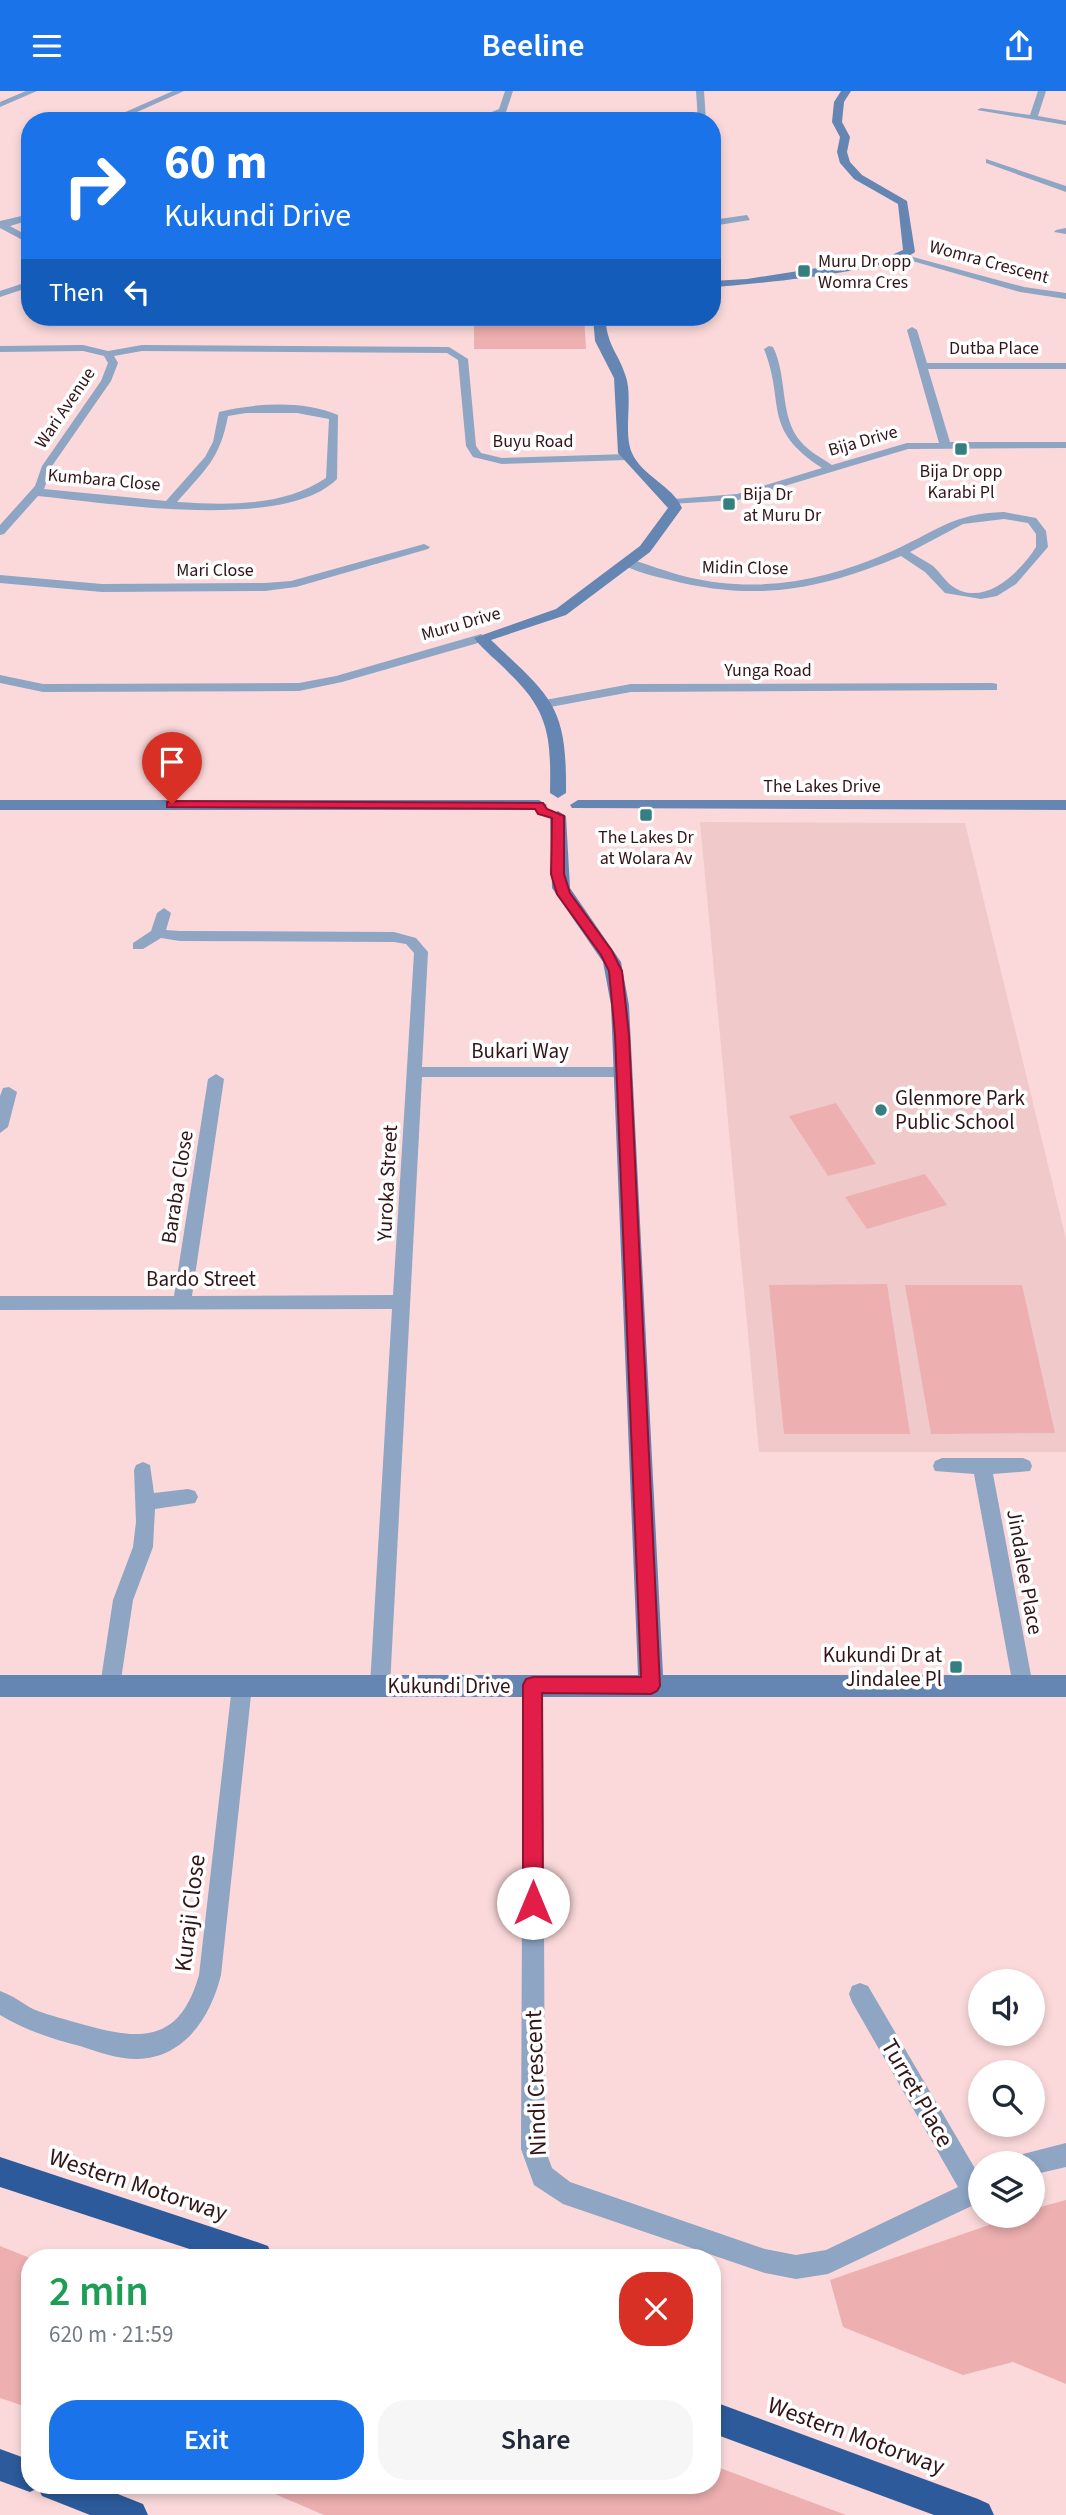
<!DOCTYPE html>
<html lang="en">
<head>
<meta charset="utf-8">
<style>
  body { margin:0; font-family:"Source Sans 3",sans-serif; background:#f6f6f7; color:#1f2937; height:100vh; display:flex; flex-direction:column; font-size:26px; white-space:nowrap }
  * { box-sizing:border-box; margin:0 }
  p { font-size:23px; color:#747a83 }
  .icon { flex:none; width:38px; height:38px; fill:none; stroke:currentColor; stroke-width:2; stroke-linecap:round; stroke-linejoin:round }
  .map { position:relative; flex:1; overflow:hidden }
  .drawer { position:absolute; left:21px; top:2158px; width:700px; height:245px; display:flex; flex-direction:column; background:#fff; border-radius:28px; box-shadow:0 4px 10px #0003 }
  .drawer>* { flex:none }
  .banner { position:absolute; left:21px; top:21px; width:700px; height:214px; border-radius:28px; box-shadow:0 4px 10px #0003; background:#1a73e8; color:#fff; overflow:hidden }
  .buttons { position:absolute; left:968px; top:1878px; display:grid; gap:14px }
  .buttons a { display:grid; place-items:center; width:77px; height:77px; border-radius:50%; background:#fff; box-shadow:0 4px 10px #0003; font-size:35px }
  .pin { position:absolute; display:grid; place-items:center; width:60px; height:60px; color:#fff; margin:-72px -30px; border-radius:50% 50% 50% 0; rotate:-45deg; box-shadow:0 0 7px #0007 }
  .pin .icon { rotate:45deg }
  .me { position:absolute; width:77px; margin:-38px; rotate:0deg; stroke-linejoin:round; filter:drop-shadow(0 0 5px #0008) }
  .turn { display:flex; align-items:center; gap:24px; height:147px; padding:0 28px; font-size:32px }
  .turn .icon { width:91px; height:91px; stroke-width:2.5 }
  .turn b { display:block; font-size:49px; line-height:60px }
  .then { display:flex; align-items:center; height:66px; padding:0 28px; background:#0003; gap:14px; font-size:26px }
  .round { display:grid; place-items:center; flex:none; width:74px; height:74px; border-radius:28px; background:#f6f6f7 }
  .overview { display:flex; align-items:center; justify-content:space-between; height:119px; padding:0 28px }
  h1 { font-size:42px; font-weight:600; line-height:52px; color:#1e9e55 }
  .cta { display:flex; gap:14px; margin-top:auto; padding:14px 28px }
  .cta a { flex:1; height:80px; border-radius:28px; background:#1a73e8; color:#fff; font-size:28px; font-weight:600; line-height:80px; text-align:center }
  .cta a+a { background:#f6f6f7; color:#1f2937 }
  header { display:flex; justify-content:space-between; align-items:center; height:91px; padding:0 28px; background:#1a73e8; color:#fff; font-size:32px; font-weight:600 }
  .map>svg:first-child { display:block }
  .built { fill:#f0cacb }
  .green { fill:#edafb0 }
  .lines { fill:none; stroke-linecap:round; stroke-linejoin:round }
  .street { fill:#8ea5c4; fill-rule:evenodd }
  .secondary { fill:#6585b3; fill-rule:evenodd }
  .highway { fill:#2c5a9a; fill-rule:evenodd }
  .route { fill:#e11d48; stroke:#92132f; stroke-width:2 }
  .poi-dot { fill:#367f81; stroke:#fff; stroke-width:2.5 }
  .labels { text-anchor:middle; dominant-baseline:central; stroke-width:7; stroke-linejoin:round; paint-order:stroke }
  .far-poi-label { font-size:18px; fill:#331517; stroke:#fff; text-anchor:start }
  .far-street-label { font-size:18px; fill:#331517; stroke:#fff }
  .street-label { font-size:21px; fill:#331517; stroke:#fff }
  .poi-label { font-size:21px; fill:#331517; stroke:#fff; text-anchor:start }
  .near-street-label { font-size:24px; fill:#331517; stroke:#fff }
</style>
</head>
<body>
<header><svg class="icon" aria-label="menu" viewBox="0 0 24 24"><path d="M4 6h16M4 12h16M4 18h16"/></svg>Beeline<svg class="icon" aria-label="share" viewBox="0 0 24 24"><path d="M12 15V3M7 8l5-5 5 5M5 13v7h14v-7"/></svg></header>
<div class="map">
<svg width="1066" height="2424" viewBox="0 0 1066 2424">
  <rect width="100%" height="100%" fill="#fbd9da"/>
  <polygon class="built" points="700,731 965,732 1066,1148 1066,1361 759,1361"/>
  <g class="green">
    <polygon points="474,226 584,226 586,258 474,258"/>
    <polygon points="836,1012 876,1073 828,1085 789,1025"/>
    <polygon points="925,1083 947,1114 867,1138 845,1106"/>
    <polygon points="887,1193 910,1343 784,1343 769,1194"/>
    <polygon points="905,1194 1022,1194 1055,1342 931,1343"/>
    <polygon points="1066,2109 1066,2293 1013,2271 963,2284 843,2236 830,2189 1015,2125 1032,2124 1033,2118"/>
    <polygon points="0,2155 30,2167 30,2317 0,2307"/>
    <polygon points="712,2374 846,2424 324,2424 254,2394 712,2394"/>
  </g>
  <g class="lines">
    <g class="street">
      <polygon points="26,0 37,0 0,16 0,11"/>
      <polygon points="173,0 184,0 117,30 105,30"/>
      <polygon points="505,0 513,0 506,21 482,30 470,30 499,18"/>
      <polygon points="696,0 704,0 706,30 698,30"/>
      <polygon points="1038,0 1046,0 1038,25 1066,30 1066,34 977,19 981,17 1030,24"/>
      <polygon points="986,68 1066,95 1066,101 986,72"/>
      <polygon points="30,123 30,129 10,135 30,146 30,153 0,137 0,130"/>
      <polygon points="747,124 750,129 712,135 712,129"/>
      <polygon points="1066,137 1066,143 1054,141 1056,139"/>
      <polygon points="902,163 1024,196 1066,202 1066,208 1020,201 902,167"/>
      <polygon points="30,190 30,196 0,206 0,200"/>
      <path d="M912 236 917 239 927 272H1066V278H928L950 351H1066V357L908 358 738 409 670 413V409L674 408 737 403 822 377C761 337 786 314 764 258L769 255 773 256C787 284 780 320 797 346 806 359 820 366 832 374L907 352H939L907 239Z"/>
      <path d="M83 254 108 260 142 254 449 256 468 268 476 355 481 362 502 367 627 363 632 366 627 369 502 373 473 366 466 355 458 269 447 262 142 260 114 265 118 272 111 290 52 375 44 398 166 410 205 366 213 351 219 321C255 312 304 309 338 324L337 388C284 441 109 412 38 405L4 443 0 444V434L35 395 42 375 101 290 108 272 104 265 83 260 0 261V255ZM246 322H297L329 328 326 387C283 416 228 414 177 411 205 379 220 368 228 325Z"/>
      <path d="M1004 421 1036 427 1046 440 1048 456 1016 493 997 505 981 508 945 502 925 481 901 465C820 499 756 511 670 489 655 485 632 481 620 471L626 467C647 473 667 481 687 486 759 503 824 490 890 461 934 442 952 422 1004 421ZM1004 428 1028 432 1036 443V456C1021 480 984 518 952 495 945 490 940 481 933 475 926 470 917 466 910 461L963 433Z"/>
      <polygon points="424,453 430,456 428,458 296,496 265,500 102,501 0,492 0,484 102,493 265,492 291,490"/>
      <polygon points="481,543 487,547 485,550 342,591 299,600 43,601 0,592 0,584 43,593 299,592 336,585"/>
      <polygon points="993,592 997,593 997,599 631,601 545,617 539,613 545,609 631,593"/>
      <polygon points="164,817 171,822 166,839 180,840 394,841 416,847 428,861 422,976 624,976 632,981 624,986 422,986 390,1595 387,1601 380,1604 373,1601 370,1595 392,1218 0,1219 0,1205 174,1205 208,988 216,983 224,988 192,1205 393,1204 414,862 406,853 394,851 180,850 161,847 143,858 133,858 133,852 151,840 157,822"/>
      <polygon points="9,996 17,1001 8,1036 0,1042 0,1005 3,997"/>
      <polygon points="942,1367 1023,1367 1030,1370 1032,1375 1030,1380 993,1383 1033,1595 1030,1601 1023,1604 1016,1601 1013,1595 974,1383 935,1380 933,1375 935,1370"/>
      <polygon points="143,1371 150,1374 154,1402 188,1398 195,1400 198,1406 195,1412 155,1418 153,1456 133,1509 120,1595 117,1601 110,1604 103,1601 100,1595 113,1509 133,1456 136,1431 134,1379 136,1374"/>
      <polygon points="533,1585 540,1588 543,1594 545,2058 552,2077 570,2091 765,2158 796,2164 826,2159 958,2096 852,1911 849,1903 852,1895 860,1892 868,1895 980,2086 980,2111 828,2183 796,2188 765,2182 563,2113 534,2094 521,2058 523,1594 526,1588"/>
      <path d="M242 1586 249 1589 252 1595 221 1884C211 1925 185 1967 137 1968 117 1968 98 1961 80 1955 52 1948 25 1939 0 1924V1900C12 1904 22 1912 33 1918 50 1925 68 1929 85 1934 142 1950 180 1951 199 1884L232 1595 235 1589Z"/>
      <polygon points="1066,2052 1066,2076 1032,2084 1032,2072 1020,2072 1023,2063"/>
    </g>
    <g class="secondary">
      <path d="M841 0H851L844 11 842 31 850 46 847 61 850 71 862 84 907 110 915 161C892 180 748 194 712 196V190L747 188 887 166 903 159 898 113 854 88 840 72 837 61 840 46 832 31 834 11Z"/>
      <path d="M593 226H605C608 258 618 260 626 286 633 308 623 342 632 362 642 385 673 395 682 417L650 461 566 524 491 549C552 607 567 614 566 702L558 707 550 702C551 648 550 621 509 582 498 570 484 560 474 547L556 518 640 455 668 417 618 362 614 287 595 250Z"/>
      <polygon points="0,709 539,709 547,714 539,719 0,719"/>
      <polygon points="578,709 1066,709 1066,719 572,717 570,714"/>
      <polygon points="558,720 566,725 570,797 621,871 629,914 663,1584 1066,1584 1066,1606 0,1606 0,1584 638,1584 611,914 603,871 552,797 550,725"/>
    </g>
    <g class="highway">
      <polygon points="0,2066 257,2151 268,2155 272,2166 214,2166 0,2096"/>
      <polygon points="712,2310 978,2408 989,2413 994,2424 934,2424 712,2342"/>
      <polygon points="0,2358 30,2369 30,2394 95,2394 143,2413 148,2424 90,2424 42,2405 38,2397 30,2401 0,2390"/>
    </g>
  </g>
  <polygon class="route" points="172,710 543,712 547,718 564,725 564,783 570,802 612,860 622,880 629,944 660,1595 657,1600 651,1603 542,1602 543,1812 540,1819 533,1822 526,1819 523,1812 523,1594 526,1588 533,1586 641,1586 615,944 609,880 601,864 557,803 551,783 552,727 538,723 535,718 167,716 167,711"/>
  <g class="poi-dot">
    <rect x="797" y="173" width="14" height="14" rx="3.5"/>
    <rect x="954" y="351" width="14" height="14" rx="3.5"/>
    <rect x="722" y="406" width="14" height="14" rx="3.5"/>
    <rect x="639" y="717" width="14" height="14" rx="3.5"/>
    <circle cx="881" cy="1019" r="7"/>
    <rect x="949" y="1569" width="14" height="14" rx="3.5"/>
  </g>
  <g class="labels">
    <g class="far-poi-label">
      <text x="818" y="170">Muru Dr opp<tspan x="818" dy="21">Womra Cres</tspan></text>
      <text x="961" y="380" text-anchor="middle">Bija Dr opp<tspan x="961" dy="21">Karabi Pl</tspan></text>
      <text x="743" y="403">Bija Dr<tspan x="743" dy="21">at Muru Dr</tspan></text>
      <text x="646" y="746" text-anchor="middle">The Lakes Dr<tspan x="646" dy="21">at Wolara Av</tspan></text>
    </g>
    <g class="far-street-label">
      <text transform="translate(989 171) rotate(15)">Womra Crescent</text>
      <text x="994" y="257">Dutba Place</text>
      <text transform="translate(65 317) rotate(-56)">Wari Avenue</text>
      <text x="533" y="350">Buyu Road</text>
      <text transform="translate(863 350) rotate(-16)">Bija Drive</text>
      <text transform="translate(104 389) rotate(5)">Kumbara Close</text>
      <text transform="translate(745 477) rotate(1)">Midin Close</text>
      <text x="215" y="479">Mari Close</text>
      <text transform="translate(461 533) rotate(-16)">Muru Drive</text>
      <text x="768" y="579">Yunga Road</text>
      <text x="822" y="695">The Lakes Drive</text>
    </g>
    <g class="street-label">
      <text x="520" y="960">Bukari Way</text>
      <text transform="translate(387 1092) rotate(-87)">Yuroka Street</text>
      <text transform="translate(177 1096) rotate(-81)">Baraba Close</text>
      <text x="201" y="1188">Bardo Street</text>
      <text transform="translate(1025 1481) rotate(80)">Jindalee Place</text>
      <text x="449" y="1595">Kukundi Drive</text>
    </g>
    <g class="poi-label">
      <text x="895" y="1007">Glenmore Park<tspan x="895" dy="24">Public School</tspan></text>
      <text x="942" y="1564" text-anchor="end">Kukundi Dr at<tspan x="942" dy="24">Jindalee Pl</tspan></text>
    </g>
    <g class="near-street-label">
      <text transform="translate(190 1822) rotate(-83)">Kuraji Close</text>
      <text transform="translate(536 1992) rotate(-92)">Nindi Crescent</text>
      <text transform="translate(917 2002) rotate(60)">Turret Place</text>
      <text transform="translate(138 2094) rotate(18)">Western Motorway</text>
      <text transform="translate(856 2345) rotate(20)">Western Motorway</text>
    </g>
  </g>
</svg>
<div class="buttons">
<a><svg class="icon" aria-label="sound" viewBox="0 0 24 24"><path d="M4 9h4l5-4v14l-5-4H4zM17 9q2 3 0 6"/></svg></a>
<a><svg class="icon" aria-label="search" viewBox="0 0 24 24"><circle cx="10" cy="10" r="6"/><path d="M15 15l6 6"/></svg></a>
<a><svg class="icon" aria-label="layers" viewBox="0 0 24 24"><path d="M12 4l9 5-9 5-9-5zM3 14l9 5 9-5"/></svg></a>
</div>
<div class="pin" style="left:172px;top:713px;background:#d93025"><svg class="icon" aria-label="arrive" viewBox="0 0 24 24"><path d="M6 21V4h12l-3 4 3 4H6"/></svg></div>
<svg class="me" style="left:533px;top:1812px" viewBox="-20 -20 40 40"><circle r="19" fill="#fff"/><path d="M0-13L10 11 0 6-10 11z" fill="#e11d48"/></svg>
<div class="banner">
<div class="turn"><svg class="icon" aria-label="right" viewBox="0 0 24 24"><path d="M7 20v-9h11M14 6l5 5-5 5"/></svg><div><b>60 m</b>Kukundi Drive</div></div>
<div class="then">Then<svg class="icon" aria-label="left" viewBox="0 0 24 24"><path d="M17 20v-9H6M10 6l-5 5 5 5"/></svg></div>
</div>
<section class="drawer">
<div class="overview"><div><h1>2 min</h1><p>620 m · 21:59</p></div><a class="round" style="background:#d93025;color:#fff"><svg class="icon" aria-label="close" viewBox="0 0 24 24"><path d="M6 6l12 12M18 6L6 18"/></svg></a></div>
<div class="cta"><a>Exit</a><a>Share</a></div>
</section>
</div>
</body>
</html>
